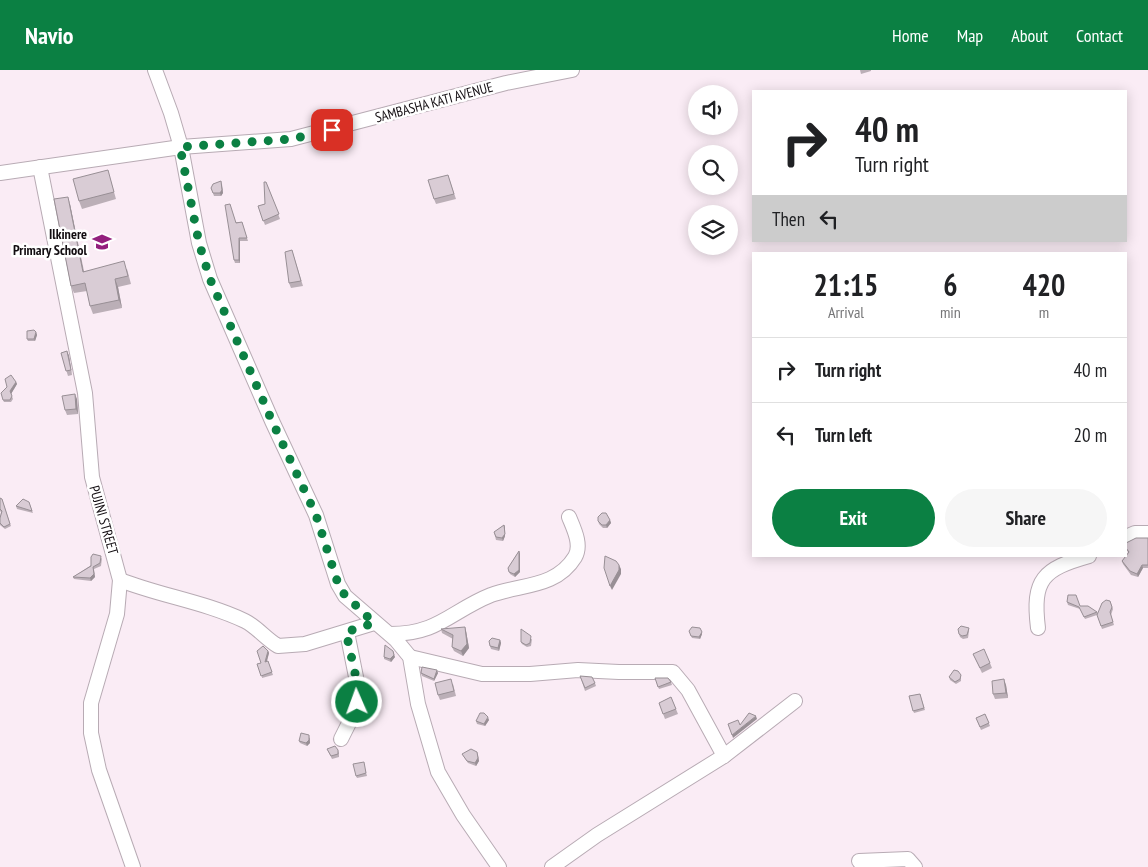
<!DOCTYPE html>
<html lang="en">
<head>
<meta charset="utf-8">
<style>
  body { margin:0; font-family:"PT Sans Narrow",sans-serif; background:#f6f6f6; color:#202124; height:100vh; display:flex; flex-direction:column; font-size:19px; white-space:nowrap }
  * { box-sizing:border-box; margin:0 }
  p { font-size:16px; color:#757577 }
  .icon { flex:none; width:28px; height:28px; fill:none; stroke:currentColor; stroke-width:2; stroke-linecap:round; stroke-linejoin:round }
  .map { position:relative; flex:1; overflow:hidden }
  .details { position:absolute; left:752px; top:182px; width:375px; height:305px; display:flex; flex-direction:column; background:#fff; border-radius:0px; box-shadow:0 2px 12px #0003 }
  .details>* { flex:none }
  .top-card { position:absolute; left:752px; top:20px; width:375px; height:152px; border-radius:0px; box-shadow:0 2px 12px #0003; background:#fff; color:#202124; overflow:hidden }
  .tools { position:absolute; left:688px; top:15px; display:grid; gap:10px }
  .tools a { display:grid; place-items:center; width:50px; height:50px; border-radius:50%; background:#fff; box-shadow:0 2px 12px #0003; font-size:25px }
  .pin { position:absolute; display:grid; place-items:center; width:42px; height:42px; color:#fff; margin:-21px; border-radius:10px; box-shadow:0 2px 8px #0006 }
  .me { position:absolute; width:55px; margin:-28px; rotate:358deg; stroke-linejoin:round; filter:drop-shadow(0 0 4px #0008) }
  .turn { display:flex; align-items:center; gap:18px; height:105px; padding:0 20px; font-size:22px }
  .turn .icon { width:65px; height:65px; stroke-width:2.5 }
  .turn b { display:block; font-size:35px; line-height:42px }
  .then { display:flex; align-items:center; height:48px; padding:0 20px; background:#0003; gap:10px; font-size:19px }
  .eta { display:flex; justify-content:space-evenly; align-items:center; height:85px; text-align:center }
  .eta b { font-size:30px; font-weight:600; line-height:35px }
  .button { display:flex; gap:10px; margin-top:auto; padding:10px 20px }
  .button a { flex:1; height:58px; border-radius:30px; background:#0b8043; color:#fff; font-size:20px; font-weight:600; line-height:58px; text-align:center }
  .button a+a { background:#f6f6f6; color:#202124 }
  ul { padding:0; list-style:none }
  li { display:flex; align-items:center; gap:15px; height:65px; padding:0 20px; border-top:1px solid #e0e0e0 }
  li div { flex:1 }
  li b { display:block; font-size:19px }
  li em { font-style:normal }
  header { display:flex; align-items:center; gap:30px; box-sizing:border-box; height:70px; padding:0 25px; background:#0b8043; color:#fff }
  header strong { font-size:24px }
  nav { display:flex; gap:28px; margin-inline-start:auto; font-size:18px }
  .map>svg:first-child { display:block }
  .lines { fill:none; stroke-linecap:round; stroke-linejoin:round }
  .minor-casing { stroke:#b8abb4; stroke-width:16 }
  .minor { stroke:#fff; stroke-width:14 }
  .wall { fill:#bbafb7 }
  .shaded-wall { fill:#988f95 }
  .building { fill:#d9ccd5; stroke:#988f95 }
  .route { stroke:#0b8043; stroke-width:9; stroke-dasharray:0 16.2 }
  .labels { text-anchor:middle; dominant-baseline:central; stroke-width:5; stroke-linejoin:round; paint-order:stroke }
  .street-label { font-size:14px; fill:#120d11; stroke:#fff }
  .poi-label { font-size:14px; font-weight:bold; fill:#120d11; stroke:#fff; text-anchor:end }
</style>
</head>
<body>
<header>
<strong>Navio</strong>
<nav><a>Home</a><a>Map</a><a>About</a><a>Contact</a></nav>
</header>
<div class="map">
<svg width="1148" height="797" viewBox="0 0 1148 797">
  <rect width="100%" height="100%" fill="#faecf5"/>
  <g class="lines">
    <g class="minor-casing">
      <g id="minor">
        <polyline points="155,0 171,43 181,77 199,173 210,209 272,351 316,445 338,514 345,526 396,570 410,587 418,634 438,702 463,745 499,797"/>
        <polyline points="40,97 85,323 92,407 120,510 117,544 91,633 91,663 99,700 133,797"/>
        <polyline points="0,103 181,77 291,69 506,13 572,0"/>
        <polyline points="1126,467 1135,463 1148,463"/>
        <path d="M120 510C161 526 205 532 245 551 257 557 266 569 278 576L305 574 374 553"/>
        <path d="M1038 558C1032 509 1043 499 1089 486"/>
        <path d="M390 564C439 564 451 541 491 525 521 514 556 518 575 487 582 475 574 459 569 447"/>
        <polyline points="410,587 482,604 530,604 578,600 619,602 673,602 688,620 724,686"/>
        <polyline points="341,669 353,645 358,617 347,562"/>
        <polyline points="859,791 908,789 915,797"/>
        <polyline points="552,797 597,765 724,686 795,631"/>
      </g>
    </g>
    <use href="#minor" class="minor"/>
  </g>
  <g class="wall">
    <polygon points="860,0 871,0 871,1 861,4"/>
    <polygon points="448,105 456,129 436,134 434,129"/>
    <polygon points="110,108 116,129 82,139 79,131"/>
    <polygon points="266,112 280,149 265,155 258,136 265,134"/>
    <polygon points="222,114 223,123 221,126 214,126 211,118"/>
    <polygon points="70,134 84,201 127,199 131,214 118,217 122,238 93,244 90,236 87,221 74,223 71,216"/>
    <polygon points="236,152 242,152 248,171 240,171 240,193 235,193 234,190"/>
    <polygon points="292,180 303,216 291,218 289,213"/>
    <polygon points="36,262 37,265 35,271 28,271 27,269"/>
    <polygon points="67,281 69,286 72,305 68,306 61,283"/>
    <polygon points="16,312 17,314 11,324 13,329 11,332 4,332 3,330"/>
    <polygon points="77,329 78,344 67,345 65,340"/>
    <polygon points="0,428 2,429 11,456 5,459 0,455 0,448 1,442 0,441"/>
    <polygon points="29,432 33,443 17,439 16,436"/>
    <polygon points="610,450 611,453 607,458 603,458 599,454 598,451"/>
    <polygon points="504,455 505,457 505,466 503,471 496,470 494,462"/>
    <polygon points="1148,468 1148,498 1143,498 1138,507 1131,505 1123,494 1122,491 1129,483 1126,479 1126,473"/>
    <polygon points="519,481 520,484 520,502 515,507 510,504 508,498"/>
    <polygon points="102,488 101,496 94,499 95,507 91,511 74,509 73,507"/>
    <polygon points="1110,531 1113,539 1111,545 1114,555 1102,559 1097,545 1085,549 1080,539 1068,535 1067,532 1097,542 1098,543"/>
    <polygon points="969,558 969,561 968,568 963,569 960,567 959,564"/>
    <polygon points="441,559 466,561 469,578 463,586 454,581 452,577 453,569 442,563"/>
    <polygon points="689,561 702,564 700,569 692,568"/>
    <polygon points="532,569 531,576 527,577 522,574 521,572"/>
    <polygon points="500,570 501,573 499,581 491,579 490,576"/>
    <polygon points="268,581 269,583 267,591 268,591 273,605 262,608 261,593"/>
    <polygon points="973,584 990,593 992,598 982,603"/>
    <polygon points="384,587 395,587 391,592 384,589"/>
    <polygon points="421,603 438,603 434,611 422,606"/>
    <polygon points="961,605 961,611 956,614 950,610 949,607"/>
    <polygon points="580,606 595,613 596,616 585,621"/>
    <polygon points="655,608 671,612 672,615 659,619"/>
    <polygon points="453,614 456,626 440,630 438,625"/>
    <polygon points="1006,615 1008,628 995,629 993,624"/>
    <polygon points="920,624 925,640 914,643 909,626"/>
    <polygon points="671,627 678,644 665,649 659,633"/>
    <polygon points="985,644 990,656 981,660 976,648"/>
    <polygon points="489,650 485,656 477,654 476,651"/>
    <polygon points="310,668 310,673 307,676 300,673 299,671"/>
    <polygon points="327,679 338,680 339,683 339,687 332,689"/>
    <polygon points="462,684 478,685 479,691 476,696 468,693"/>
    <polygon points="364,695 367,706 357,708 356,706"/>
  </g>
  <g class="shaded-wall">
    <polygon points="221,111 223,123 221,126 220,123"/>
    <polygon points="68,127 70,134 85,209 83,202"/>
    <polygon points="239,168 240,171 240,193 239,190"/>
    <polygon points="115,209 118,217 122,238 119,230"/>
    <polygon points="36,262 37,265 35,271 34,269"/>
    <polygon points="67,281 69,286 72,305 71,300"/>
    <polygon points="16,312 17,314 11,324 10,321"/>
    <polygon points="75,324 77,329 78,344 76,339"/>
    <polygon points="610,450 611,453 607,458 606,455"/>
    <polygon points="504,455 505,457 505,466 503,471 502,468"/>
    <polygon points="519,481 520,484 520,502 515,507 514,504"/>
    <polygon points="619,495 621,499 621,504 612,520 610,516"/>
    <polygon points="1142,495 1143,498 1138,507 1137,504"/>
    <polygon points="93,497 95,507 91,511 90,508"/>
    <polygon points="465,557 466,561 469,578 463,586 461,581"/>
    <polygon points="702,562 702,564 700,569 699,567"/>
    <polygon points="500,570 501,573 499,581 498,578"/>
    <polygon points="268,581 269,583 266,594 265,592"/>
    <polygon points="393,581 395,587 391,592 390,589"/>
    <polygon points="437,600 438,603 434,611 434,609"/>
    <polygon points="1004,609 1006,615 1008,628 1006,623"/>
    <polygon points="756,646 757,649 733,668 732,665"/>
    <polygon points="488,647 489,650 485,656 484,654"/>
    <polygon points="309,665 310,673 307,676 306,673"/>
    <polygon points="477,682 479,691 476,696 475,693"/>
  </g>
  <g class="building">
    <polygon points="108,100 114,122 79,131 73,109"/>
    <polygon points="448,105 454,124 434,129 428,110"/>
    <polygon points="221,111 222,120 220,123 213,123 211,118 213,114"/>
    <polygon points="264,112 266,112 279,144 263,151 258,136 265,134"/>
    <polygon points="68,127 83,202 124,191 128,206 115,209 119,230 90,236 85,213 71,216 54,129"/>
    <polygon points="230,134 236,153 242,152 247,168 239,168 239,190 234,190 225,135"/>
    <polygon points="292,180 301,211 289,213 285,182"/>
    <polygon points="34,260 36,262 34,269 27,269 27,261"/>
    <polygon points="67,281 71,300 66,301 61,283"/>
    <polygon points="11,305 16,312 10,321 12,326 10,330 3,330 1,323 7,317 5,309"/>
    <polygon points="75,324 76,339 65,340 62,326"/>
    <polygon points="0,428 2,429 10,454 4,457 0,453 0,448 2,441 0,439"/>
    <polygon points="23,429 29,432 32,441 16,436"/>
    <polygon points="602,443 606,443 610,450 606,455 602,455 598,451 598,447"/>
    <polygon points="504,455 505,464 502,468 496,467 494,462"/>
    <polygon points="1136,468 1148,468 1148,495 1142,495 1137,504 1130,501 1122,491 1129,482 1126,478 1126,473"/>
    <polygon points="519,481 519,500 514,504 509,502 508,498"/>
    <polygon points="93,484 101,486 100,493 93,497 94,504 90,508 73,507 91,496 91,487"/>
    <polygon points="605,486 616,491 619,495 619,500 610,516 604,498"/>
    <polygon points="1068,525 1076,525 1080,536 1088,536 1097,542 1084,547 1079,537 1067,532"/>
    <polygon points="1106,530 1110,531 1112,537 1110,542 1113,552 1101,556 1097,545 1102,533"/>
    <polygon points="961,556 969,558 967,565 962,566 959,564 958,559"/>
    <polygon points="465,557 467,574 461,581 452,577 453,565 441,559"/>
    <polygon points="692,557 700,558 702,562 699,567 691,566 689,561"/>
    <polygon points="521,559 531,566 530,573 526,575 521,572"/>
    <polygon points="492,568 500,570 498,578 490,576 489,571"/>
    <polygon points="385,575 393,581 394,585 390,589 384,587"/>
    <polygon points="263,576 268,581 265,592 268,591 272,602 261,606 257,594 261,593 257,581"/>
    <polygon points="984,579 990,593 980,598 973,584"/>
    <polygon points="422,597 437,600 434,609 421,603"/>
    <polygon points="954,600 958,601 961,605 960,609 955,612 949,607"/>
    <polygon points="580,606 592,607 595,613 585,618"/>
    <polygon points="655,608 668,608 671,612 658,617"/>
    <polygon points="451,609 454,621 438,625 435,613"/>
    <polygon points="1004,609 1006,623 993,624 992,611"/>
    <polygon points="920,624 924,638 913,641 909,626"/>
    <polygon points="671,627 676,639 663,644 659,633"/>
    <polygon points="480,643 484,643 488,647 484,654 476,651"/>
    <polygon points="749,643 756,646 732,665 728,654 738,650 740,655"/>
    <polygon points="985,644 989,653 980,657 976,648"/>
    <polygon points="301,663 309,665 309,670 306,673 299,671"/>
    <polygon points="335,676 338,680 338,684 331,686 327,679"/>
    <polygon points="471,679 477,682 478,688 475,693 467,691 462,684"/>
    <polygon points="364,692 366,703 356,706 353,694"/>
  </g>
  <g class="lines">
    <polyline class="route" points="332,60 291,69 180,77 199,173 210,209 272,351 316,445 340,520 374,553 346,562 358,617 357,632"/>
  </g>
  <defs>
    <g id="school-bare" transform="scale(1.5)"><path d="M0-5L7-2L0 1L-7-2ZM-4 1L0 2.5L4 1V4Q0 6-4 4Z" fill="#931f7d" stroke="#fff" stroke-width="2.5" paint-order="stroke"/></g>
  </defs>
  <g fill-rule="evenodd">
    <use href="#school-bare" x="102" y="172"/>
  </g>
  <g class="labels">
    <g class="street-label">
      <text transform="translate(434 32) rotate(-15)">SAMBASHA KATI AVENUE</text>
      <text transform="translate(104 450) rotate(74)">PUJINI STREET</text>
    </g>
    <g class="poi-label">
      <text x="87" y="164">Ilkinere<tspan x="87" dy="16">Primary School</tspan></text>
    </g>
  </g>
</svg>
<div class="tools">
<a><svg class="icon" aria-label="sound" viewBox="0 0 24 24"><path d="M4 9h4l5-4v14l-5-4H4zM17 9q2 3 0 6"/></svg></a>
<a><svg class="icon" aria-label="search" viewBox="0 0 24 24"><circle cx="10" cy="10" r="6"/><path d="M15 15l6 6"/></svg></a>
<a><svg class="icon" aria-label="layers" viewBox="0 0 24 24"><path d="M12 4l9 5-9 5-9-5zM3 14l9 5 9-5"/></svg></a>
</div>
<div class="pin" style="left:332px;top:60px;background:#d93025"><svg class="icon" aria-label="arrive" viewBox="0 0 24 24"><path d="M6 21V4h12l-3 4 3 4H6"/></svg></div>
<svg class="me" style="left:357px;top:632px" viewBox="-20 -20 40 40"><circle r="17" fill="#0b8043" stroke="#fff" stroke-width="3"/><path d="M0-11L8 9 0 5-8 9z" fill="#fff"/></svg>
<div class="top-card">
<div class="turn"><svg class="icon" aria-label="right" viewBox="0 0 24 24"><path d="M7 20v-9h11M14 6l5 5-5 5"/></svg><div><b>40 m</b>Turn right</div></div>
<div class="then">Then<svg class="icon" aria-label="left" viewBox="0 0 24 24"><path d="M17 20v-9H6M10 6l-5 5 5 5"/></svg></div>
</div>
<section class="details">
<div class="eta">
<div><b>21:15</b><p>Arrival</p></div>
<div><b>6</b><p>min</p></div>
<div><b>420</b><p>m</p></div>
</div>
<ul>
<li><svg class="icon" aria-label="right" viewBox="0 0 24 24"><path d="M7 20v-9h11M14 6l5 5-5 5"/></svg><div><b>Turn right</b></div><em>40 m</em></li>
<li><svg class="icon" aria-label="left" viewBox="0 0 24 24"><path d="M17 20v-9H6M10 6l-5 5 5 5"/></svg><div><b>Turn left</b></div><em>20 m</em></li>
</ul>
<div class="button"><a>Exit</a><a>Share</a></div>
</section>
</div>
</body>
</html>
